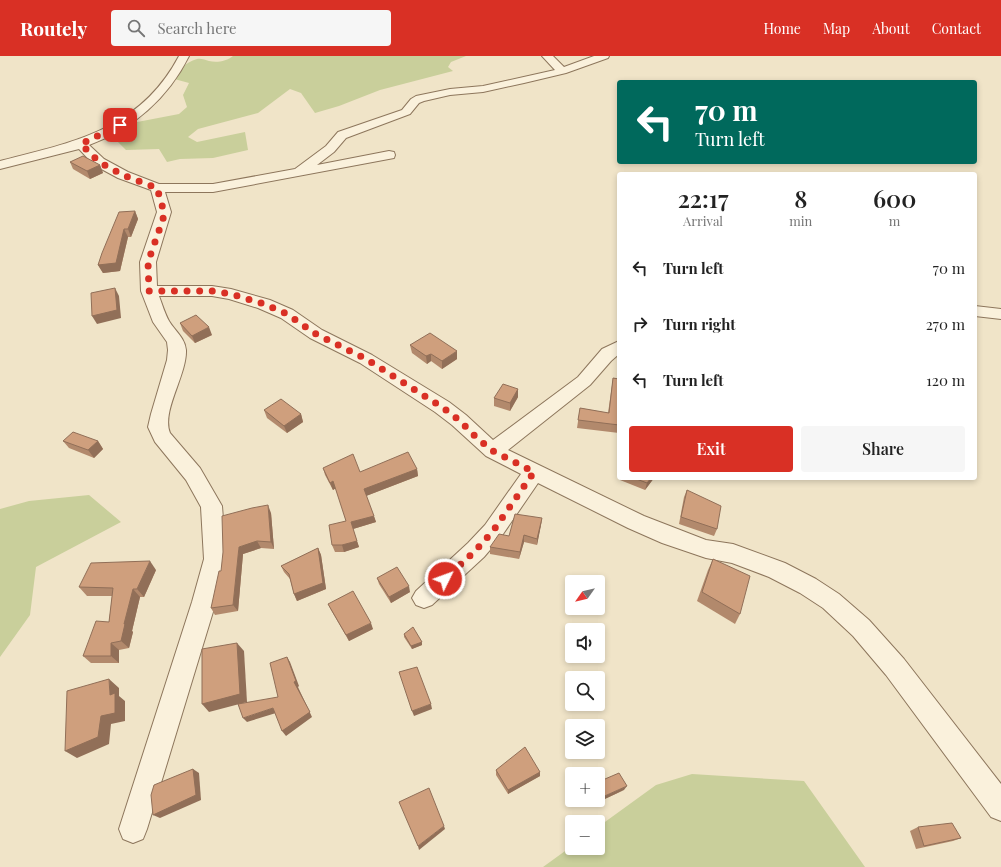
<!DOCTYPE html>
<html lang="en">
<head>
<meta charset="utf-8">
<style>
  body { margin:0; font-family:"Playfair Display",serif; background:#f6f6f6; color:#222; height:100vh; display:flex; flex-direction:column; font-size:15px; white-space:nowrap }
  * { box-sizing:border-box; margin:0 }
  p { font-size:13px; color:#767676 }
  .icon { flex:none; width:22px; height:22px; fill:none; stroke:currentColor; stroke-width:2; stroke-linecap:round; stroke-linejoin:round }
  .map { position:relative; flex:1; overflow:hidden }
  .panel { position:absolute; left:617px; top:116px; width:360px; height:308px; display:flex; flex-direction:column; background:#fff; border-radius:4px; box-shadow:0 2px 6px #0003 }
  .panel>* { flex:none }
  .guide { position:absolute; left:617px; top:24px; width:360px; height:84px; border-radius:4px; box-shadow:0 2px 6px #0003; background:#00695c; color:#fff; overflow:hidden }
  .needle { width:26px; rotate:236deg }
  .fabs { position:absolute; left:565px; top:519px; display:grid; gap:8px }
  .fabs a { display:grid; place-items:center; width:40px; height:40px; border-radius:4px; background:#fff; box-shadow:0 2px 6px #0003; font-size:20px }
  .pin { position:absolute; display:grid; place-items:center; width:34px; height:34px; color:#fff; margin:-17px; border-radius:8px; box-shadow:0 2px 6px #0006 }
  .me { position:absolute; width:44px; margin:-22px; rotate:48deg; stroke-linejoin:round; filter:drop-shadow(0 0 3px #0008) }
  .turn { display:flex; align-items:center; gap:14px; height:84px; padding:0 12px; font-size:18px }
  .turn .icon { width:52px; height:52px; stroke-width:2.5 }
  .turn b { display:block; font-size:28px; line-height:34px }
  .eta { display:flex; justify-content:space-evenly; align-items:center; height:68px; text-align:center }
  .eta b { font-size:24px; font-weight:600; line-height:28px }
  .button { display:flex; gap:8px; margin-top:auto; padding:8px 12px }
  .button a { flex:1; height:46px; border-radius:4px; background:#d93025; color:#fff; font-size:16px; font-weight:600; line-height:46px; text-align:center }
  .button a+a { background:#f6f6f6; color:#222 }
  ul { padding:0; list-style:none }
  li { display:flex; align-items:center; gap:12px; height:56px; padding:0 12px }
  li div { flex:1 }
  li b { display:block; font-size:15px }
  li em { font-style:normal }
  header { display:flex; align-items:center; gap:24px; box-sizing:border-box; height:56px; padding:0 20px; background:#d93025; color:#fff }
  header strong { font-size:19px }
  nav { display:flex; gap:22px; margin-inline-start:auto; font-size:14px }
  .search { width:280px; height:36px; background:#f6f6f6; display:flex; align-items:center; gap:10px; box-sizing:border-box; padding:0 14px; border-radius:4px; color:#767676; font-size:15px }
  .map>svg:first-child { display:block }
  .green { fill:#c9cf9b }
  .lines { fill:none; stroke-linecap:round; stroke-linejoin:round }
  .minor-casing { stroke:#8d765c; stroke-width:2 }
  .minor { fill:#faf1dc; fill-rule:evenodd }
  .wall { fill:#b2896c }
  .shaded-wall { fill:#916f58 }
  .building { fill:#cf9f7d; stroke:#916f58 }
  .route { stroke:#d93025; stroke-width:7; stroke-dasharray:0 12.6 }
</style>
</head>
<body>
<header>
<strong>Routely</strong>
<div class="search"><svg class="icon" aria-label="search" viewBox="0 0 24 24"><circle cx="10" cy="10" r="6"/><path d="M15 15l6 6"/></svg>Search here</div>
<nav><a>Home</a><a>Map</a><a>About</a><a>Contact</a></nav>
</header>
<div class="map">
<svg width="1001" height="811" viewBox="0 0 1001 811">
  <rect width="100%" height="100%" fill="#f0e4c8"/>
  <g class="green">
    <path d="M233 0H466L451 6 448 11 453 15 380 34 339 50 315 57 301 37 290 33 258 57 198 73 188 81 197 86 245 76 248 94 213 102 180 103 167 106 159 93 126 94 114 82 132 67 179 58 187 51 183 39 189 27 167 21C178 16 185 6 197 3 201 2 205 4 209 5 217 7 227 5 233 0Z"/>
    <polygon points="89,439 121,466 36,511 30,559 0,601 0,453 29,445"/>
    <polygon points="692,718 804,725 865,811 543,811 572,790 572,792 598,792 598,771 656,729"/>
  </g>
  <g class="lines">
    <g class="minor-casing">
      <g id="minor">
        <path d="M179 0H189C168 42 133 73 89 89L104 103 128 116 159 128H213L295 113 326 90 338 76 402 54 411 43 416 40 450 33 483 30 555 14 542 0H553L564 11 594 0H609L608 2 566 17 524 27 483 36 450 39 424 45 419 47 410 58 346 82 334 96 317 109 389 95 394 96 395 99 394 102 213 136H165L171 156 156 206 157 230H212L231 233 270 244 293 254 322 274 372 299 449 346 466 359 493 384 578 321 602 293 619 285V298L611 305 590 329 508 394 644 460 706 484 733 488 785 507 816 523 839 538 869 564 904 603 1001 728V765L991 761 886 619 853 580 823 552 800 537 769 521 732 507 706 502 662 487 628 472 538 427 501 481 484 501 432 549 424 552 416 549 412 542 416 535 468 487 485 469 521 418 486 400 452 369 435 356 360 307 310 282 281 262 258 252 229 243 212 240H159C162 248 165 258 169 265 175 275 185 282 186 294 187 319 161 355 170 377L200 412 222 450 226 503 216 546 147 773 143 783 133 787 123 783 119 773 192 546 204 503 201 451 186 424 155 386 148 371 151 358 167 304 168 294 167 286 153 266 141 235 140 206 157 156 151 134 118 122 94 109 79 93 0 113V105C74 86 140 74 179 0Z"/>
        <polygon points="975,250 1001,253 1001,263 975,260"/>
      </g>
    </g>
    <use href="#minor" class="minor"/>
  </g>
  <g class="wall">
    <polygon points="70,106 100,109 103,117 90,123 73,113"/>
    <polygon points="135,155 138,163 131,181 128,181 120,215 103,217 98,209"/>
    <polygon points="180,267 212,279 195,287 183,275"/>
    <polygon points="410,289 457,303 442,313 431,305 427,308 412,297"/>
    <polygon points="613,322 619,323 619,377 577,372 580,352 608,357"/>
    <polygon points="518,333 518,341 510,355 494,350 494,342"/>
    <polygon points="264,354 301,358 303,366 287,377 267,362"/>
    <polygon points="63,385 98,385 103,393 94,402 69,392"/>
    <polygon points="323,412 360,416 417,413 418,420 366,440 376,466 353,473 359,491 344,496 335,496 332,489 346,465 336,432 333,434 325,419"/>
    <polygon points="621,422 654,422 645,434 620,424"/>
    <polygon points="687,434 717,473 714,480 679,468 684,441"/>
    <polygon points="271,457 274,493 261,492 243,498 238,555 215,559 211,552 221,515"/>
    <polygon points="542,462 541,469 537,489 524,486 519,503 490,498 490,491"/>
    <polygon points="318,492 321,499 326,533 297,545 294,538 290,523 284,516 281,510"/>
    <polygon points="713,503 740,558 735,568 697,545 708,514"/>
    <polygon points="156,514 144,541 140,541 132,575 133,576 129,592 119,594 119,607 91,607 83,600 109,566 112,540 87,540 79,531"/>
    <polygon points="377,522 410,536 391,547 379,528"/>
    <polygon points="328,548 373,573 349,585 331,554"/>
    <polygon points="404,578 422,589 412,593 404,581"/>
    <polygon points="496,714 540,716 540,720 508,738 496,719"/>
    <polygon points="624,734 594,748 592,744 598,744"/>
    <polygon points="918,771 961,782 953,785 916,793 910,775"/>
  </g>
  <g class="shaded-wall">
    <polygon points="100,109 103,117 90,123 87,115"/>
    <polygon points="135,155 138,163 131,181 128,173"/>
    <polygon points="124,173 128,181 120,215 103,217 98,209"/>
    <polygon points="115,232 119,240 121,262 97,268 92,260"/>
    <polygon points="209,271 212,279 195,287 192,280"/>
    <polygon points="457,295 457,303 442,313 442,305"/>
    <polygon points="431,298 431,305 427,308 426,300"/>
    <polygon points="518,333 518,341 510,355 510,347"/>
    <polygon points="301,358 303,366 287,377 284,370"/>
    <polygon points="98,385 103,393 94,402 88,394"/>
    <polygon points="417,413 418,420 366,440 364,433"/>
    <polygon points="651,422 654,422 645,434 647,427"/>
    <polygon points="333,425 336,432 333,434 330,427"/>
    <polygon points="268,449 271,457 274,493 271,486"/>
    <polygon points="374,460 376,466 353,473 351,466"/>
    <polygon points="542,462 541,469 537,489 537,483"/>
    <polygon points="524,479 524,486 519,503 520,496"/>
    <polygon points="257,485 261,492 243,498 238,555 233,549 239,491"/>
    <polygon points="357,485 359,491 344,496 342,489"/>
    <polygon points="318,492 321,499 326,533 297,545 294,538"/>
    <polygon points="150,505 156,514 144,541 137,533"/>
    <polygon points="409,530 410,536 391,547 389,541"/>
    <polygon points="133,533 140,541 132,575 133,576 129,592 121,585 124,568"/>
    <polygon points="371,567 373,573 349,585 346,579"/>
    <polygon points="422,586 422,589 412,593 411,590"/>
    <polygon points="111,587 119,594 119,607 111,600"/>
    <polygon points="237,587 244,595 247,646 209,656 202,648"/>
    <polygon points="287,601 290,606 299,630 298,631 312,661 286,680 282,675"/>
    <polygon points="109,623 119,632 119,640 125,645 125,665 111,668 109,688 77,702 65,695 101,660 110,639"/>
    <polygon points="431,648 432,653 414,660 412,655"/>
    <polygon points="273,652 276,657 247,666 243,662"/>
    <polygon points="193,713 199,717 201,744 160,762 153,759"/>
    <polygon points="540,716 540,720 508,738 508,734"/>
    <polygon points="627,730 624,734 594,748 596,744 598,744 598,743"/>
    <polygon points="444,770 445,773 419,794 418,790"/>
  </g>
  <g class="building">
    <polygon points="83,100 100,109 87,115 70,106"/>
    <polygon points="135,155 128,173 124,173 116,207 98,209 102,197 119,156"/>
    <polygon points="115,232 117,254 92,260 91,237"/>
    <polygon points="196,259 209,271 192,280 180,267"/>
    <polygon points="430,277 457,295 442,305 431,298 426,300 410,289"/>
    <polygon points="613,322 619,323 619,369 578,364 580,352 609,357"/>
    <polygon points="503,328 518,333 510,347 494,342"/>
    <polygon points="281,343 301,358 284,370 264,354"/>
    <polygon points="73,376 98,385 88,394 63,385"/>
    <polygon points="408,396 417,413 364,433 374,460 351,466 357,485 342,489 332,489 329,469 346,465 333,425 330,427 323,412 353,398 360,416"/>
    <polygon points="634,422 651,422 647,427"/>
    <polygon points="687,434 721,450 717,473 681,461"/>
    <polygon points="268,449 271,486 257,485 239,491 233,549 211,552 219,515 221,515 223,496 222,460 252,452"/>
    <polygon points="515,458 542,462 537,483 524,479 520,496 490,491 499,478 509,480"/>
    <polygon points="318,492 323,527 294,538 289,518 281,510"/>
    <polygon points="713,503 750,520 740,558 702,536"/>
    <polygon points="150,505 137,533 133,533 124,568 125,568 121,585 111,587 111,600 83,600 96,565 109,566 113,532 79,531 91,507"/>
    <polygon points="397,511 409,530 389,541 377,522"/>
    <polygon points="353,535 371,567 346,579 328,548"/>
    <polygon points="413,571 422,586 411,590 404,578"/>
    <polygon points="237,587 240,638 202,648 202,593"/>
    <polygon points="287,601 296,625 294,626 310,656 282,675 273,652 243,662 238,648 278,641 270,607"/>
    <polygon points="417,611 431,648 412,655 399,616"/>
    <polygon points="109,623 110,639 115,637 115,657 101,660 98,681 65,695 67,635"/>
    <polygon points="525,691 540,716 508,734 496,714"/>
    <polygon points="193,713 196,739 153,759 151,739 154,729"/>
    <polygon points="619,717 627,730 598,743 598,726"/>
    <polygon points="429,732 444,770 418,790 399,746"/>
    <polygon points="952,767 961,782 924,790 918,771"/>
  </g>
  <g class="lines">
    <polyline class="route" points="120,69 81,88 99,106 123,119 157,132 164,156 163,163 148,206 149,235 212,235 231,238 264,248 287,258 316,278 366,303 442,351 459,364 477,382 493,395 534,416 493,475 476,494 445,523"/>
  </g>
</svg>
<div class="fabs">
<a><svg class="needle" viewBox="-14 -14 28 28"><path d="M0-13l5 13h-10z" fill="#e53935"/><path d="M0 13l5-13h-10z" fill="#767676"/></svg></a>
<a><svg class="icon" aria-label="sound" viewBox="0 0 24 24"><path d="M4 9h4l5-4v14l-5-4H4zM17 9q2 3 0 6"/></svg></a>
<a><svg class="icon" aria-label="search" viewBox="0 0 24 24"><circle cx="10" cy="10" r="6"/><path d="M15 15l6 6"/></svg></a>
<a><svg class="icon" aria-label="layers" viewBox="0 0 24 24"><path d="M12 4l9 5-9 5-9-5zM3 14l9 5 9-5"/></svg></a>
<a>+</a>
<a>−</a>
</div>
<div class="pin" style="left:120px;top:69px;background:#d93025"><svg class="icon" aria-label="arrive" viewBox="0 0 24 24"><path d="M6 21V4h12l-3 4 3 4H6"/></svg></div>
<svg class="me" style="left:445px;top:523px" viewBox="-20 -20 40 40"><circle r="17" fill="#d93025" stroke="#fff" stroke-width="3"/><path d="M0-11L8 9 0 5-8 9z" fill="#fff"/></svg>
<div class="guide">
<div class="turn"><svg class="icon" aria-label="left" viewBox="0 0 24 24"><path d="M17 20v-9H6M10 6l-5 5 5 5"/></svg><div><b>70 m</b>Turn left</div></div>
</div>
<section class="panel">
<div class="eta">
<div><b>22:17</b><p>Arrival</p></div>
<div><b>8</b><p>min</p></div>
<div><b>600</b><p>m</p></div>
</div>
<ul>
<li><svg class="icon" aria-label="left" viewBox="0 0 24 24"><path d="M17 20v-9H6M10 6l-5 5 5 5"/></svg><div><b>Turn left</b></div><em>70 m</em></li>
<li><svg class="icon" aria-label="right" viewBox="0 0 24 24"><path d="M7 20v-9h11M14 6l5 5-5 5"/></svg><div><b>Turn right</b></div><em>270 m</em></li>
<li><svg class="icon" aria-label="left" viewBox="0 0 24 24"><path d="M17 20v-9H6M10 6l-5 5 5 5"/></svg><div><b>Turn left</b></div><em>120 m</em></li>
</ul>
<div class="button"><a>Exit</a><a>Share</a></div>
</section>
</div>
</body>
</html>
